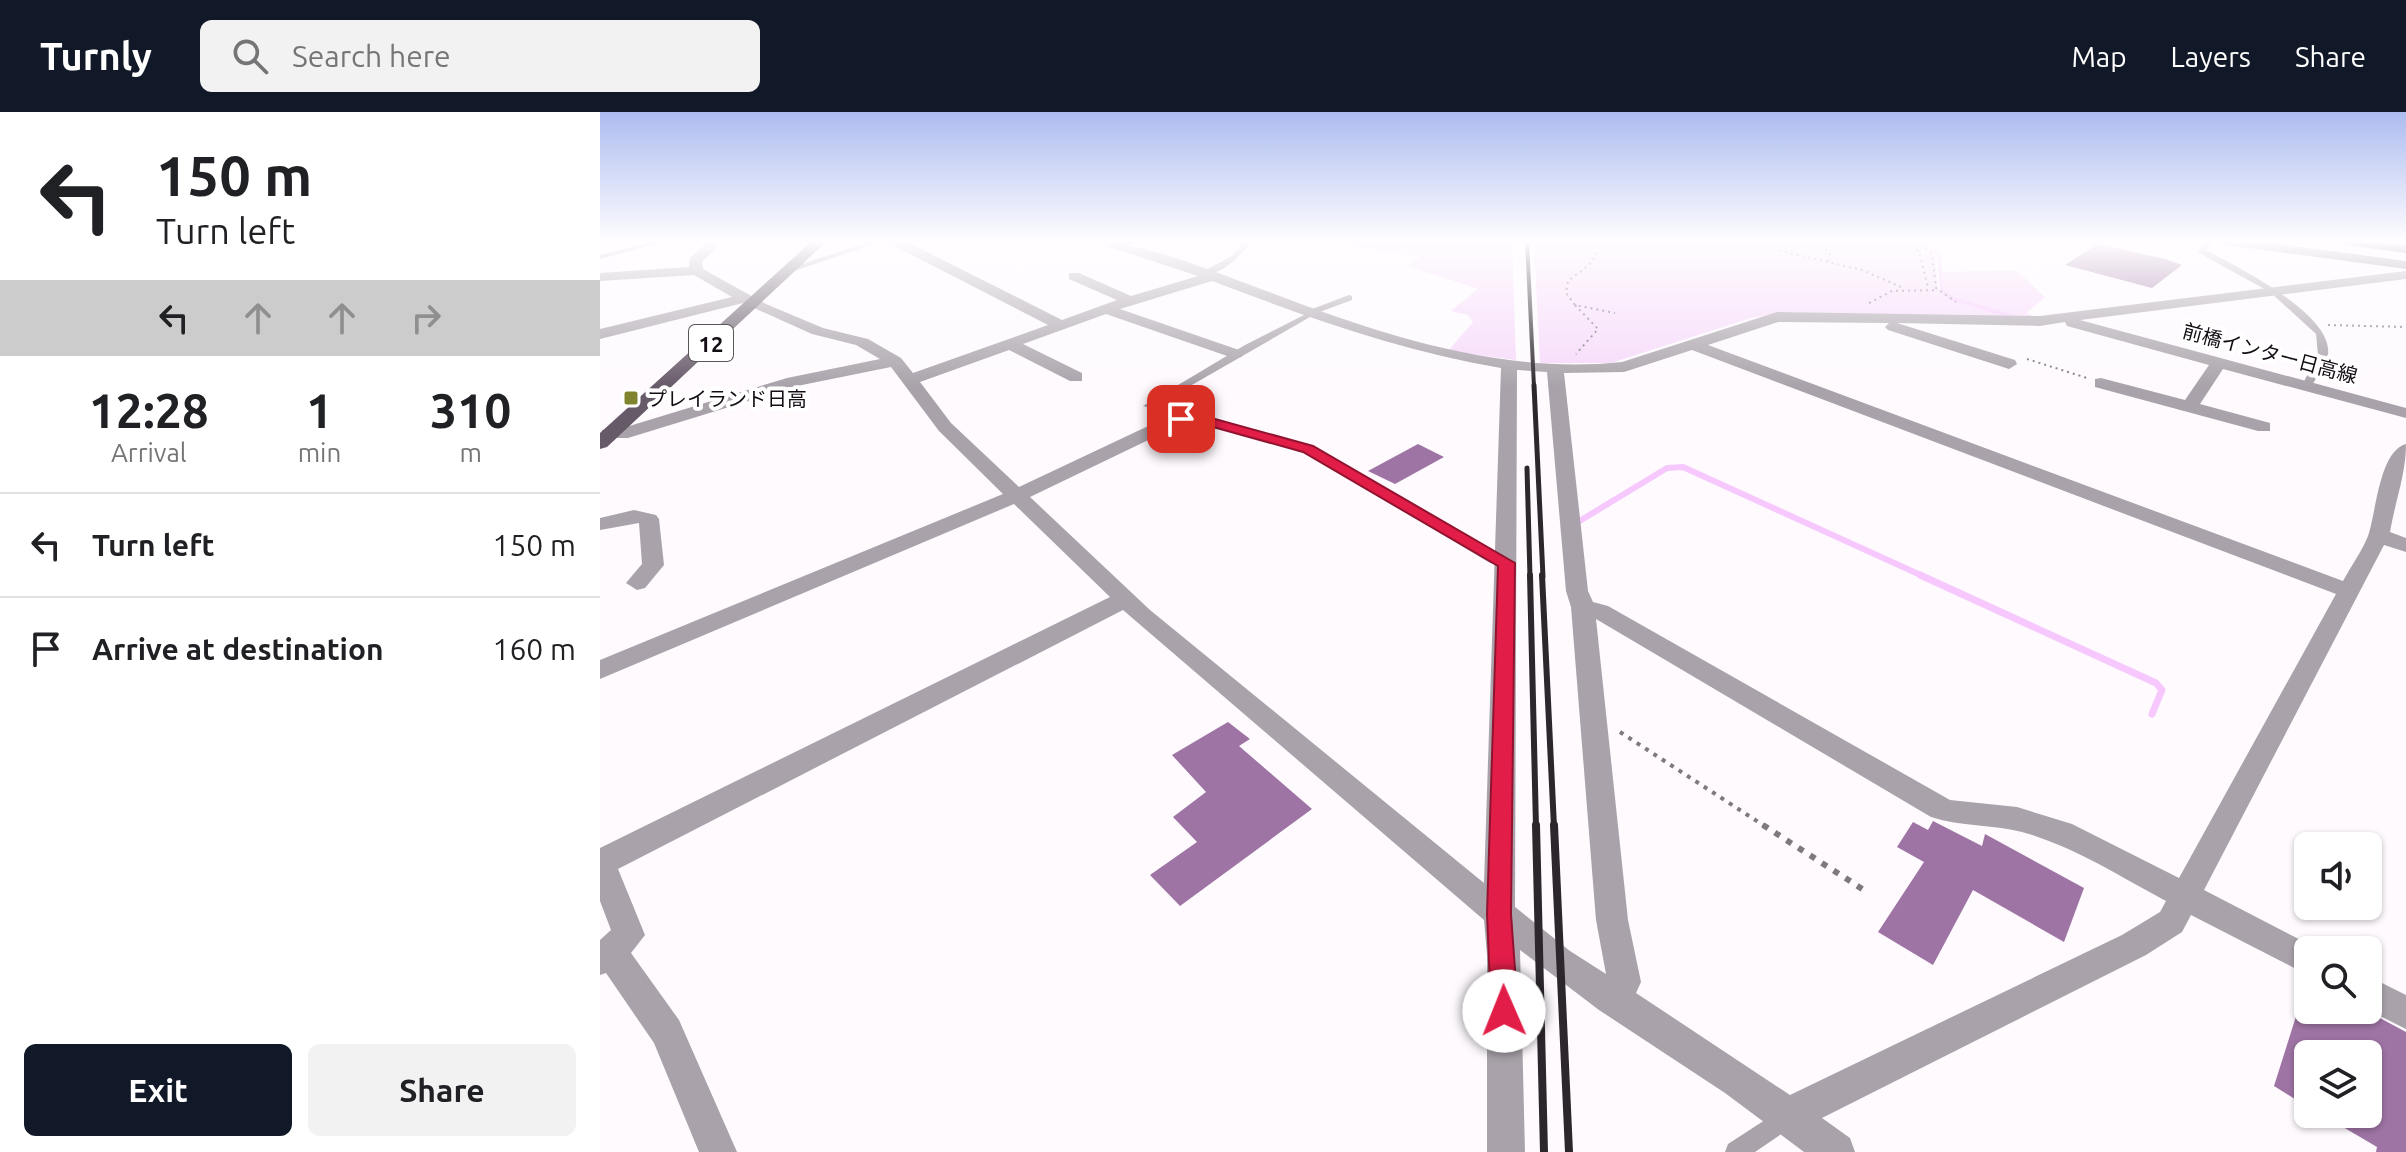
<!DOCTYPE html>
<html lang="en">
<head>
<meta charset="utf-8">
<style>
  body { margin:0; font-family:Ubuntu,"Noto Sans JP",sans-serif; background:#f2f2f2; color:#202124; height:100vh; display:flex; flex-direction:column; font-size:30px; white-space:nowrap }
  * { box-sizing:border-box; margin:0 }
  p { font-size:26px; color:#757577 }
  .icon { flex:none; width:44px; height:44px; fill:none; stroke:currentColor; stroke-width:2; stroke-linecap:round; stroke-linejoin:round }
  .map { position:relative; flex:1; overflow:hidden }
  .drawer { display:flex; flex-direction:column; background:#fff; width:600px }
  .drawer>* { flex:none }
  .hud { background:#fff; color:#202124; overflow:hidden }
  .buttons { position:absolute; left:1694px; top:720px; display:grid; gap:16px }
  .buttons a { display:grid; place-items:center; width:88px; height:88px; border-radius:12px; background:#fff; box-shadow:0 2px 6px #0004; font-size:40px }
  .pin { position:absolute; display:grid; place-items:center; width:68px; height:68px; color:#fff; margin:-34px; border-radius:16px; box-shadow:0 4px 12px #0006 }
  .me { position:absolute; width:88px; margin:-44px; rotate:359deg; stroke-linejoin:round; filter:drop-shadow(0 0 6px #0008) }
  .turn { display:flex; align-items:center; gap:28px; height:168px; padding:0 24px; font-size:36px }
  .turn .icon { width:104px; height:104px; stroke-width:2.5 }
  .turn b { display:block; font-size:56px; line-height:68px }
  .lanes { display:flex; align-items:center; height:76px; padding:0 24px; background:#0003; justify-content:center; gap:40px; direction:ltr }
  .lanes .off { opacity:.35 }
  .eta { display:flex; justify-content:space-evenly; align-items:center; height:136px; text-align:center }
  .eta b { font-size:48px; font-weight:700; line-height:56px }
  .cta { display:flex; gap:16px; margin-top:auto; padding:16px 24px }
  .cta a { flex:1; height:92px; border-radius:12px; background:#111827; color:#fff; font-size:32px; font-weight:700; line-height:92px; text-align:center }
  .cta a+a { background:#f2f2f2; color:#202124 }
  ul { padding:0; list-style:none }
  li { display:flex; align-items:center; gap:24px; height:104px; padding:0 24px; border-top:2px solid #e0e0e0 }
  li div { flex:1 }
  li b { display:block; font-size:30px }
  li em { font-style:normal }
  header { display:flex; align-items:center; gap:48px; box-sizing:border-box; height:112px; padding:0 40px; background:#111827; color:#fff }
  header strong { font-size:38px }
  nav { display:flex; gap:44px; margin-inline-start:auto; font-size:28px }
  .search { width:560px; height:72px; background:#f2f2f2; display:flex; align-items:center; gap:20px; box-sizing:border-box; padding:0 28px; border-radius:12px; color:#757577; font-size:30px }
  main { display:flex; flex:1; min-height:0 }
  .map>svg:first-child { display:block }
  .green { fill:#f6d9fa }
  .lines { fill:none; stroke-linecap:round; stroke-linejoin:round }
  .stream-far2 { stroke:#f6c8fd; stroke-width:4 }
  .stream-far1 { stroke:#f6c8fd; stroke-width:6 }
  .stream { stroke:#f6c8fd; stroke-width:7 }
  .building { fill:#9e74a4 }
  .path-far2 { stroke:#7e797e; stroke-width:2; stroke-dasharray:2 4; stroke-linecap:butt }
  .path-far1 { stroke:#7e797e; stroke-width:4; stroke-dasharray:4 6; stroke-linecap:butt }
  .path { stroke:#7e797e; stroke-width:6; stroke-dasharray:6 8; stroke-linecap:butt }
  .lane { fill:#a9a2aa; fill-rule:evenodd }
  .street { fill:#a9a2aa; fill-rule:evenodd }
  .secondary { fill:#827783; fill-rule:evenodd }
  .primary { fill:#665968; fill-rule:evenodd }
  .highway { fill:#4e4050; fill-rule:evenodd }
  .rail-far3 { stroke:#2d272d; stroke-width:4 }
  .rail-far2 { stroke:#2d272d; stroke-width:5 }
  .rail-far1 { stroke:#2d272d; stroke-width:6 }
  .rail { stroke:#2d272d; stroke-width:8 }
  .route { fill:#e11d48; stroke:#92132f; stroke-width:2 }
  .poi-dot { fill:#7f832e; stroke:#fff; stroke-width:3 }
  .labels { text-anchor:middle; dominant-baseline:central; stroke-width:8; stroke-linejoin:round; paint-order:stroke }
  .far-street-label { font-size:20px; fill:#140e14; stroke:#fff }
  .far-poi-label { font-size:20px; fill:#140e14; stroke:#fff; text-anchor:start }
  .shield { fill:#fff; stroke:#5a565a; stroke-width:2 }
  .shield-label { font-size:22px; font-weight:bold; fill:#140e14 }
</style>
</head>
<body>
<header>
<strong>Turnly</strong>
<div class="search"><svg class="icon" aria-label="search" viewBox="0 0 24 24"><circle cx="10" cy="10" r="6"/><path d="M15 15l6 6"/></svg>Search here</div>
<nav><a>Map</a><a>Layers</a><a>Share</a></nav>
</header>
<main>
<section class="drawer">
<div class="hud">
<div class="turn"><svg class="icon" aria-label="left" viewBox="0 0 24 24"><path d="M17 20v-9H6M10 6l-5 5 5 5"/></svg><div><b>150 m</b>Turn left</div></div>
<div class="lanes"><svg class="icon" aria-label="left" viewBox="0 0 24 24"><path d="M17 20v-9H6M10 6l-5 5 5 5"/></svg><svg class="icon off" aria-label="ahead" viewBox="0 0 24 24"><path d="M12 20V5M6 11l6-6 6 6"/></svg><svg class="icon off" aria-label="ahead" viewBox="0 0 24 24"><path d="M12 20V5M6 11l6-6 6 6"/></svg><svg class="icon off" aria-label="right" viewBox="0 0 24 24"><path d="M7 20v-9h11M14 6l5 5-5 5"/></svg></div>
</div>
<div class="eta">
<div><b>12:28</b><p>Arrival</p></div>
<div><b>1</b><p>min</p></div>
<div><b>310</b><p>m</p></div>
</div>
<ul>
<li><svg class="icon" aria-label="left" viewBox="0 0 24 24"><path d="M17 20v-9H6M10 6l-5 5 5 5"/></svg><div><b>Turn left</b></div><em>150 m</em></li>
<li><svg class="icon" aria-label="arrive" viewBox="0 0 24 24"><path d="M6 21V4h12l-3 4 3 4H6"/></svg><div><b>Arrive at destination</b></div><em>160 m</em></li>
</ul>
<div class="cta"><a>Exit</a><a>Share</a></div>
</section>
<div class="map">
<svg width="1806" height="1040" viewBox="0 0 1806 1040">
  <rect width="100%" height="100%" fill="#fefafe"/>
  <g class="green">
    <polygon points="715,129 912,129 916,248 848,239 873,210 868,203 851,199 878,177 808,154 822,145"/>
    <polygon points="934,129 1318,129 1335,142 1338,177 1344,177 1342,160 1416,158 1445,185 1426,201 1436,205 1414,207 1189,200 1151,206 1011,251 940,251"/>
  </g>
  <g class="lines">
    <polyline class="stream-far2" points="1322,129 1339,142 1342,179 1351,186 1413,205"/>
    <polyline class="stream-far1" points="978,410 1067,356 1083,355 1325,465"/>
    <polyline class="stream" points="1320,463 1556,571 1562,578 1552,602"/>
  </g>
  <g class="building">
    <polygon points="1498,132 1565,147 1582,153 1552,176 1465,153"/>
    <polygon points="818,332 844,345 795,372 768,359"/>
    <polygon points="628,610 650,627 639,634 712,697 580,794 550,763 597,730 573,705 606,680 572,643"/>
    <polygon points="1333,709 1382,734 1385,722 1484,776 1464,830 1373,778 1333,853 1278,820 1324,750 1297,735 1313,710 1328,718"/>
    <polygon points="1698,898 1765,898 1806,920 1806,1040 1776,1040 1777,1035 1721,1002 1768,1002 1768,942 1708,942 1708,995 1674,974"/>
  </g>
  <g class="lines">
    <g class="path-far2">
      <polyline points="992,129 996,142 989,153 968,169 966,181 975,193 1015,201"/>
      <polyline points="1138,129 1262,158 1301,175"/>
      <polyline points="1217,129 1230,142 1228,151"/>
      <polyline points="1301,129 1319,139 1328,176"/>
      <polyline points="1316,129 1332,142 1336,176 1356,190"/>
      <polyline points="1269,191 1292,179 1338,178"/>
      <polyline points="975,193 998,217 976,242"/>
      <polyline points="1728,213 1806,215"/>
      <polyline points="1427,247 1487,266"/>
    </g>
    <polyline class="path-far1" points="1020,620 1166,715"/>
    <polyline class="path" points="1163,713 1267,780"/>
    <g class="lane">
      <polygon points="55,129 68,129 0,147 0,143"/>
      <polygon points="271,129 283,129 194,159 187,157"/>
      <polygon points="531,129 542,129 520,137 516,135"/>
      <path d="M644 129H652C640 145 623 162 602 164V160L632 144Z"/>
      <path d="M1605 129H1613L1606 138C1637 155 1733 202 1728 242 1726 252 1716 266 1711 275L1702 273 1718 243 1716 222 1670 180 1599 141 1598 139Z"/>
      <polygon points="749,183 752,184 752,188 717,201 557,293 712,335 900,445 912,448 913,451 912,454 907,455 890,451 704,339 543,294 645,233 706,202 707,199"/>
      <polygon points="1185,995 1193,998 1196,1006 1193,1014 1155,1040 1125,1040 1128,1032"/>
    </g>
    <g class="street">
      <path d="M108 129H123L102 150 103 157 166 192 223 216 268 227 301 246 313 261 448 213 285 129H303L319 136 462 208 517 188 469 167V161H479L531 184 598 164 491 129C543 129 622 163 672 181 781 223 904 263 1022 250L1177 200 1440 204 1806 159V167L1480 208 1806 296V306L1623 257 1600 292 1670 311V319H1658L1495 275V267L1501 266 1585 288 1609 253 1467 214 1465 210 1440 214 1297 211 1415 248 1417 252 1409 257 1288 218 1285 215 1289 211 1178 210 1108 233 1743 469C1751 454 1762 439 1768 424 1776 402 1779 339 1806 332 1806 362 1795 390 1790 420L1806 426V440L1784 433 1604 778 1720 838H1708V863L1591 803 1582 820 1546 843 1222 1006 1250 1026 1255 1040H1204L1125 981 999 898 920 838 925 1040H887V843L884 808 523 498 18 757 45 823 31 841 79 908 137 1040H99L54 931 6 861 0 863V828L11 818 0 789V736L510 485 414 392 0 567V548L403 382 339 319 291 255 197 274 28 326H2V318L26 315 187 266 280 247 256 233 212 222 143 191 0 227V217L132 185 94 163 0 169V161L89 155 90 146ZM612 169C707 205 801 239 901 256L884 771 550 498 430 385 592 307V299H580L419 375 351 311 320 270 409 238 470 269H482V261L423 232 506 202 630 245H642V239L520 197ZM1092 238 1736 482 1579 766 1472 712 1417 695 1350 688 1008 494 993 490 988 479 964 261 1024 260ZM917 258 947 260 966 479 971 495 996 808 1006 862 970 839 915 795ZM996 507 1331 705C1362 715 1391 712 1422 720 1473 734 1519 764 1566 789L1560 800 1522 823 1190 983 1036 881 1041 870 1028 808Z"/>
      <polygon points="34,398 56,403 59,407 64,453 45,476 37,478 26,471 42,452 39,411 0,418 0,406"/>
      <polygon points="1768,864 1806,883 1806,917 1768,898"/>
    </g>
    <polygon class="secondary" points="1620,129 1656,129 1806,149 1806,157 1627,133"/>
    <polygon class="primary" points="212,129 227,129 7,335 0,337 0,321"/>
    <polygon class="highway" points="1739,129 1806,133 1806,141 1746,133"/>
    <polyline class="rail-far3" points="927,129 934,275"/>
    <g class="rail-far2">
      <polyline points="934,273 943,465"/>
      <polyline points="927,356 930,465"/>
    </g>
    <g class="rail-far1">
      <polyline points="930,463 936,715"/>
      <polyline points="942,463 954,715"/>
    </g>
    <g class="rail">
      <polyline points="936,713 944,1040"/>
      <polyline points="954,713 969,1040"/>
    </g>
  </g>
  <linearGradient id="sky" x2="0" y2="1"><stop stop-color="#adbcf0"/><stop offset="0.47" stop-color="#fffdff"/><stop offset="1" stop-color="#fffdff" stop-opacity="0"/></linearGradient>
  <rect width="1806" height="275" fill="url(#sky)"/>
  <polygon class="route" points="586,299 713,334 915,451 911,802 918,899 914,908 904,912 895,908 891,899 887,802 898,454 703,340 588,308 576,310 576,304"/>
  <rect class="poi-dot" x="23" y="278" width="16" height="16" rx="4"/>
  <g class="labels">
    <g class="far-street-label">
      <text transform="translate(1670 241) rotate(15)">前橋インター日高線</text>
    </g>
    <g class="far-poi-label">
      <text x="47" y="286">プレイランド日高</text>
    </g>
    <rect class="shield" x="89" y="213" width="44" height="36" rx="6"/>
    <g class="shield-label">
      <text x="111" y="231">12</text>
    </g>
  </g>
</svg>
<div class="buttons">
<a><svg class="icon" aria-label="sound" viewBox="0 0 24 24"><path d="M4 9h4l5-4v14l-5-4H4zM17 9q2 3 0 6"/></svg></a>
<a><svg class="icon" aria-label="search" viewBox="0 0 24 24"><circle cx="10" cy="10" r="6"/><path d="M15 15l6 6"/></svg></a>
<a><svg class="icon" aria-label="layers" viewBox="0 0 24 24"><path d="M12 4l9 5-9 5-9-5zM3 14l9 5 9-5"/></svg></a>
</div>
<div class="pin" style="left:581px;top:307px;background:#d93025"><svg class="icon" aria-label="arrive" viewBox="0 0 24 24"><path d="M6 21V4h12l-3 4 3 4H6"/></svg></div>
<svg class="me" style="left:904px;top:899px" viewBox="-20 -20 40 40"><circle r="19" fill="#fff"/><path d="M0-13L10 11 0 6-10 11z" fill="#e11d48"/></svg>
</div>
</main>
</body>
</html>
